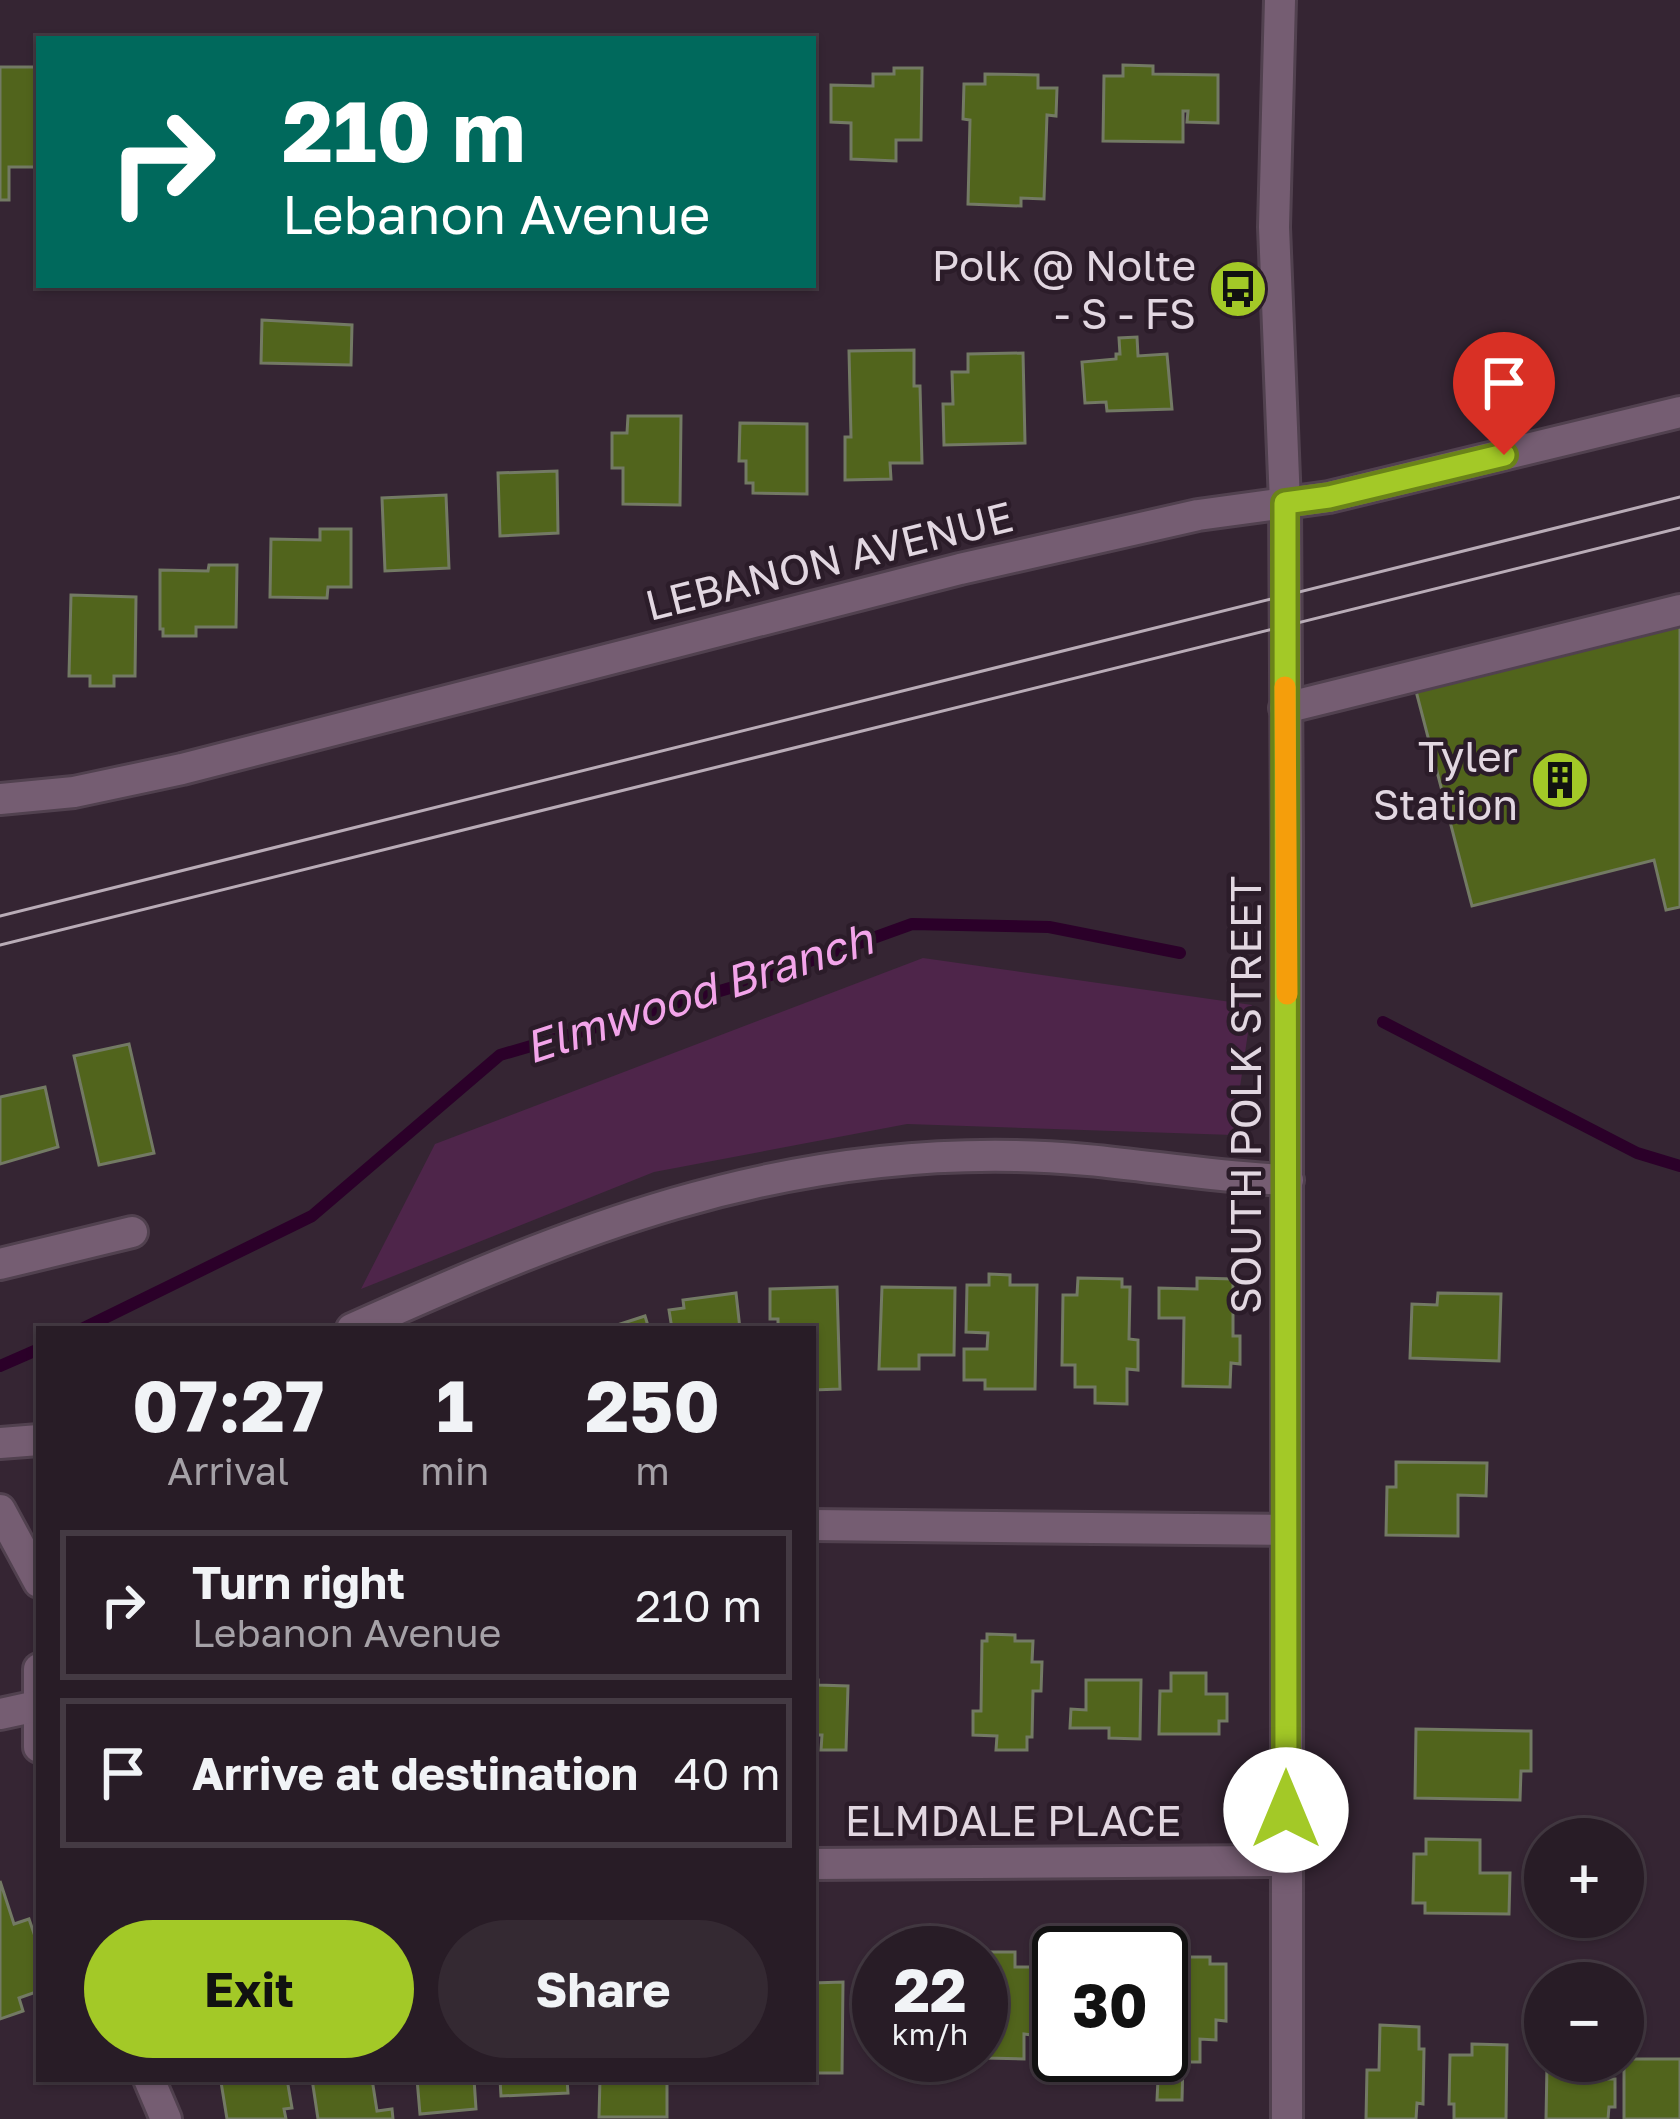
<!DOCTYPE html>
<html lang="en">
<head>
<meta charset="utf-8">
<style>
  body { margin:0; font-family:"Golos Text",sans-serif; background:#342932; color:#f1f3f6; height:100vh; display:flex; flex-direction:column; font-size:45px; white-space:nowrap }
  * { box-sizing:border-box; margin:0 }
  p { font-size:39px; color:#a5a1a7 }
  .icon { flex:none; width:66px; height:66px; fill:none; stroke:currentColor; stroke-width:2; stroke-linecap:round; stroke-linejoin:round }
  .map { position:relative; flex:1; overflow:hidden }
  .details { position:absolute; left:36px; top:1326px; width:780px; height:756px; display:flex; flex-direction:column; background:#281c26; border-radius:0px; box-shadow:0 3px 9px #0004,0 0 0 3px #443a43 }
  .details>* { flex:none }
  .hud { position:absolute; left:36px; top:36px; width:780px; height:252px; border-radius:0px; box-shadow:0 3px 9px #0004,0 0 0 3px #443a43; background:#00695c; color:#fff; overflow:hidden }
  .fabs { position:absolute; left:1524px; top:1818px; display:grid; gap:24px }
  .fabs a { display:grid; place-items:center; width:120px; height:120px; border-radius:50%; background:#281c26; box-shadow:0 3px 9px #0004,0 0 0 3px #443a43; font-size:60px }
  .speed { position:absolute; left:852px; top:1926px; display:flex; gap:24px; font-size:60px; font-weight:700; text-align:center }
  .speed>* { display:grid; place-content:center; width:156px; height:156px; border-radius:50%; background:#281c26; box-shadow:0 3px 9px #0004,0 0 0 3px #443a43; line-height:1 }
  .speed small { font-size:30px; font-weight:400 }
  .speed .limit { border:6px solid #111; border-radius:18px; background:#fff; color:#111 }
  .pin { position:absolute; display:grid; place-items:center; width:102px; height:102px; color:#fff; margin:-123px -51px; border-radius:50% 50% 50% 0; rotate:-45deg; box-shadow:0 0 12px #0007 }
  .pin .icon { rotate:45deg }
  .me { position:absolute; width:132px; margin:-66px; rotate:0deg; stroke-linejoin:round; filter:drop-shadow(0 0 9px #0008) }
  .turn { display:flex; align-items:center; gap:42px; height:252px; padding:0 48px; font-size:54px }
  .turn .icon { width:156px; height:156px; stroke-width:2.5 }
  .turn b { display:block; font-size:84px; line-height:102px }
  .eta { display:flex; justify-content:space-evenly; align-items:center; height:204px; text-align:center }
  .eta b { font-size:72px; font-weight:700; line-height:84px }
  .action { display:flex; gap:24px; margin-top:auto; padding:24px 48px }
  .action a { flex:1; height:138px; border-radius:72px; background:#a3c927; color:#111; font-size:48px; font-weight:700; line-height:138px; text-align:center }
  .action a+a { background:#342932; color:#f1f3f6 }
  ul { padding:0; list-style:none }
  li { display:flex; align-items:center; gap:36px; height:150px; margin:0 24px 18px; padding:0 24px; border:6px solid #443a43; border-radius:0px }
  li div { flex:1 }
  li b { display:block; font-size:45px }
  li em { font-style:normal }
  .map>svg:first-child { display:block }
  .green { fill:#4e254a }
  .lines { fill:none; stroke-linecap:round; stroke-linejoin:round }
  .stream { stroke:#2b0029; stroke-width:12 }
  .building { fill:#51641c; stroke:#737a64; stroke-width:3 }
  .minor-casing { stroke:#51414f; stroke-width:36 }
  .minor { stroke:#755d72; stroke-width:30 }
  .tram { stroke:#b9acb7; stroke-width:3 }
  .route-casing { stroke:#6a8319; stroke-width:30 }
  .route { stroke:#a3c927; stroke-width:21 }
  .slow { stroke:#f59e0b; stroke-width:21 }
  .labels { text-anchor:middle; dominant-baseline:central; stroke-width:9; stroke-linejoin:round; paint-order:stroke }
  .poi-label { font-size:42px; fill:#e2d7e1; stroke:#2b1c29; text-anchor:end }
  .street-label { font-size:42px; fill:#e2d7e1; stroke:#2b1c29 }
  .water-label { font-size:45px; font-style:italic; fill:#f3a4ea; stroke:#2b1c29 }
</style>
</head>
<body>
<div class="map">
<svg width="1680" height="2119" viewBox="0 0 1680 2119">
  <rect width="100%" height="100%" fill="#352533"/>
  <polygon class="green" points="923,958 1252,1005 1233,1135 907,1124 654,1172 361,1289 435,1144"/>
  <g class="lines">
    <g class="stream">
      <polyline points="1383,1022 1637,1153 1680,1166"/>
      <polyline points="82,1329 312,1216 500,1055 754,981 912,924 1049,927 1180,953"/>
      <polyline points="0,1366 39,1349"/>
    </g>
  </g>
  <g class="building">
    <polygon points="1123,65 1153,66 1153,74 1218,75 1218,123 1187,122 1188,111 1183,111 1183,142 1103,141 1104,76 1123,76"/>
    <polygon points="0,67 39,67 39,167 9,167 9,200 0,200"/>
    <polygon points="894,68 922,68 921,140 896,140 896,161 851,159 851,123 831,122 831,85 873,86 873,74 894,74"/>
    <polygon points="985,74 1038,75 1038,88 1057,88 1056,116 1047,115 1044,199 1021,198 1021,206 968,204 970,120 963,119 964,84 985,84"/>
    <polygon points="262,320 352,325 351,365 261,363"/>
    <polygon points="1137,337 1138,356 1167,354 1172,409 1107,411 1106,402 1085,403 1082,362 1116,359 1116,354 1120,354 1119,338"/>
    <polygon points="914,350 914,386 920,386 922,463 890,463 891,479 845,480 845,437 851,437 849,351"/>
    <polygon points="1023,353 1025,443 944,445 943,404 953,404 952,372 968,372 968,354"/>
    <polygon points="628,416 681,416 680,505 623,504 623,468 612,468 612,433 627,433"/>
    <polygon points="740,423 807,424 807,494 753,493 753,483 746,483 746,461 739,461"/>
    <polygon points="557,471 558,533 500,536 498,473"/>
    <polygon points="446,495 449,568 385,571 382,498"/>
    <polygon points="320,529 351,529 351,587 328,587 327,598 270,597 271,539 320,540"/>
    <polygon points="209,565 237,565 236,627 196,627 196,636 163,636 163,629 160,629 160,570 208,571"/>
    <polygon points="71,595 136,597 135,676 114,676 114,686 90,686 90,676 69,676"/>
    <polygon points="1680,624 1680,907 1666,910 1654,860 1472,906 1416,691"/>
    <polygon points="129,1044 154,1153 99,1165 74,1056"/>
    <polygon points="45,1087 58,1147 0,1164 0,1097"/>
    <polygon points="989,1274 1010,1275 1010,1285 1037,1285 1035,1389 985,1389 985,1380 964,1380 964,1349 987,1349 988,1333 966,1332 967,1285 989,1285"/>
    <polygon points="1078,1278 1122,1279 1122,1287 1130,1287 1129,1339 1138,1340 1138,1370 1127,1369 1127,1404 1095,1403 1095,1387 1075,1387 1075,1365 1062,1365 1063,1295 1077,1295"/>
    <polygon points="1197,1278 1233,1279 1233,1336 1240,1336 1240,1364 1231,1363 1230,1387 1183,1386 1184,1318 1159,1318 1159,1288 1197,1289"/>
    <polygon points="837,1287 840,1389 813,1390 813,1329 778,1329 778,1319 770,1319 770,1289"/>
    <polygon points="882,1287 955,1288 954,1355 919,1355 919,1369 879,1369"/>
    <polygon points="736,1293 740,1329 672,1329 669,1310 684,1308 683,1300"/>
    <polygon points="1438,1293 1501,1294 1499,1361 1410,1358 1412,1304 1437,1305"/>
    <polygon points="645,1316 649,1329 605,1329"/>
    <polygon points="1396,1462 1487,1463 1486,1496 1458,1495 1458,1536 1386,1535 1387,1487 1396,1487"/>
    <polygon points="987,1634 1015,1635 1015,1641 1033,1641 1032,1662 1042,1662 1041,1691 1033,1691 1032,1737 1027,1737 1027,1750 996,1750 997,1736 973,1735 973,1711 981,1711 982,1641 987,1641"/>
    <polygon points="1171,1673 1206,1673 1206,1694 1227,1694 1227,1721 1219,1721 1219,1734 1159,1734 1160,1691 1171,1691"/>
    <polygon points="813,1680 818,1680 818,1685 848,1686 846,1750 821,1750 822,1735 813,1735"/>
    <polygon points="1086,1680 1141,1680 1140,1739 1109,1738 1109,1728 1070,1728 1071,1709 1086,1710"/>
    <polygon points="1416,1729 1531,1731 1531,1771 1521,1771 1520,1800 1415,1798"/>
    <polygon points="1426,1839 1480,1840 1480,1873 1510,1873 1509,1914 1425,1913 1425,1903 1413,1903 1414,1854 1426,1854"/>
    <polygon points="0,1881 14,1924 29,1919 39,1948 39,1991 19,1998 23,2011 0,2019"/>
    <polygon points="985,1952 1015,1952 1015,1967 1033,1967 1032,2035 1024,2034 1024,2059 986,2058 987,2035 981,2035 981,1968 985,1968"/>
    <polygon points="1187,1957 1210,1957 1210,1964 1226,1964 1226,2021 1216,2020 1216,2040 1200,2039 1200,2062 1183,2062 1182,2100 1157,2100 1161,2018 1173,2018 1173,1964 1187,1964"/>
    <rect x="875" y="1966" width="4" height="88"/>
    <polygon points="843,1982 842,2073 813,2073 813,1983"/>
    <polygon points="1380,2025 1419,2027 1419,2049 1424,2049 1423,2104 1417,2103 1416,2119 1366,2119 1367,2070 1379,2070"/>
    <polygon points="1472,2044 1507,2045 1506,2119 1454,2119 1454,2104 1449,2104 1450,2055 1472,2055"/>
    <rect x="1067" y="2055" width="35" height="22"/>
    <rect x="1624" y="2059" width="56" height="60"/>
    <polygon points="1558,2061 1608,2061 1607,2079 1615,2079 1615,2107 1609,2107 1608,2119 1546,2119 1547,2065 1558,2065"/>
    <polygon points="237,2079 287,2079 292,2108 284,2109 286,2119 227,2119 221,2082"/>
    <polygon points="312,2079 372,2079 377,2111 392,2109 393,2119 318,2119"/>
    <polygon points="417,2079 474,2079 476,2109 420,2114"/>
    <polygon points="500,2079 567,2079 568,2093 501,2096"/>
    <polygon points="600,2079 667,2079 667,2117 599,2117"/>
  </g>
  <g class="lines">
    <g class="minor-casing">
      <g id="minor">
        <polyline points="1280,0 1274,227 1285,503 1287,840 1287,2119"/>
        <polyline points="1285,708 1680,610"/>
        <polyline points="0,799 74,792 182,769 960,569 1198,515 1329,497 1680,412"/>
        <polyline points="0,1264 132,1232"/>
        <path d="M352 1329C572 1230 770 1151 1016 1156 1108 1157 1197 1177 1288 1180"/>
        <polyline points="0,1443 39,1440"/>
        <polyline points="0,1510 39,1582"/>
        <polyline points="813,1525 1287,1530"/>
        <polyline points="39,1669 39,1747"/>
        <polyline points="0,1714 37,1706"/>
        <polyline points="813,1864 1286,1861"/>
        <polyline points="149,2079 166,2119"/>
      </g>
    </g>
    <use href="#minor" class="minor"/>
    <g class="tram">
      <polyline points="0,916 1680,497"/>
      <polyline points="0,945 1680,528"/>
    </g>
  </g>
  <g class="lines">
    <g class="route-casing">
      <polyline id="route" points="1286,1810 1285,503 1329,497 1504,455"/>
    </g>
    <use href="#route" class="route"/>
    <polyline class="slow" points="1285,687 1287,994"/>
  </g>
  <defs>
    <g id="bus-disc" transform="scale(3)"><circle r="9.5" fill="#a3c927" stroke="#2b1c29"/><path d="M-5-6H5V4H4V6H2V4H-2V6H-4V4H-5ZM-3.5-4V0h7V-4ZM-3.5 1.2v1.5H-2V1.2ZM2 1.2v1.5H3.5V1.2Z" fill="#111"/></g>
    <g id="building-disc" transform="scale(3)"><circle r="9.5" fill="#a3c927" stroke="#2b1c29"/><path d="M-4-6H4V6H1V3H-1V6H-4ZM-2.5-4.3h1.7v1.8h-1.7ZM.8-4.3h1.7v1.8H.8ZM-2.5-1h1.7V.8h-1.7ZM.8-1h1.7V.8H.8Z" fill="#111"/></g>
  </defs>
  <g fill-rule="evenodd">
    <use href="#bus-disc" x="1238" y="289"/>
    <use href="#building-disc" x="1560" y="780"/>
  </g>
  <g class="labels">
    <g class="poi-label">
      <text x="1196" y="265">Polk @ Nolte<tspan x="1196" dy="48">- S - FS</tspan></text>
      <text x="1518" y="756">Tyler<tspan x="1518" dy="48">Station</tspan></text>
    </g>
    <g class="street-label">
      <text transform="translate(829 560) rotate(-14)">LEBANON AVENUE</text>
      <text transform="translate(1245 1095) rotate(-90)">SOUTH POLK STREET</text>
      <text x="1013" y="1820">ELMDALE PLACE</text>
    </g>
    <g class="water-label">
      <text transform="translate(698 992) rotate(-18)">Elmwood Branch</text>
    </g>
  </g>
</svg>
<div class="fabs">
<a>+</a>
<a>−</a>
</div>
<div class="speed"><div>22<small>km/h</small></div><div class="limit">30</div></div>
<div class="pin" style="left:1504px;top:455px;background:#d93025"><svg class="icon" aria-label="arrive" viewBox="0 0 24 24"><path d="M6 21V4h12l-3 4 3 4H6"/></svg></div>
<svg class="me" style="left:1286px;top:1810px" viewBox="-20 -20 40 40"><circle r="19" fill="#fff"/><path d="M0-13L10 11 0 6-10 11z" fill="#a3c927"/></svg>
<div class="hud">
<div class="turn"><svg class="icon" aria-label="right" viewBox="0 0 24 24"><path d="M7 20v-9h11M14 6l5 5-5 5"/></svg><div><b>210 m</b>Lebanon Avenue</div></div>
</div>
<section class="details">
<div class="eta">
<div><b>07:27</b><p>Arrival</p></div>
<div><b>1</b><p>min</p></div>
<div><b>250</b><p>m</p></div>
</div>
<ul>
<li><svg class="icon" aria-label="right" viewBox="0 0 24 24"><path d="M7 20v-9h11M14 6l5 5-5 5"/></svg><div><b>Turn right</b><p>Lebanon Avenue</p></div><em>210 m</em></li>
<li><svg class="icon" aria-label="arrive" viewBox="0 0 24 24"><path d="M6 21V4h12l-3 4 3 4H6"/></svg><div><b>Arrive at destination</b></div><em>40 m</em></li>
</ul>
<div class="action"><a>Exit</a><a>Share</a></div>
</section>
</div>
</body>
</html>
